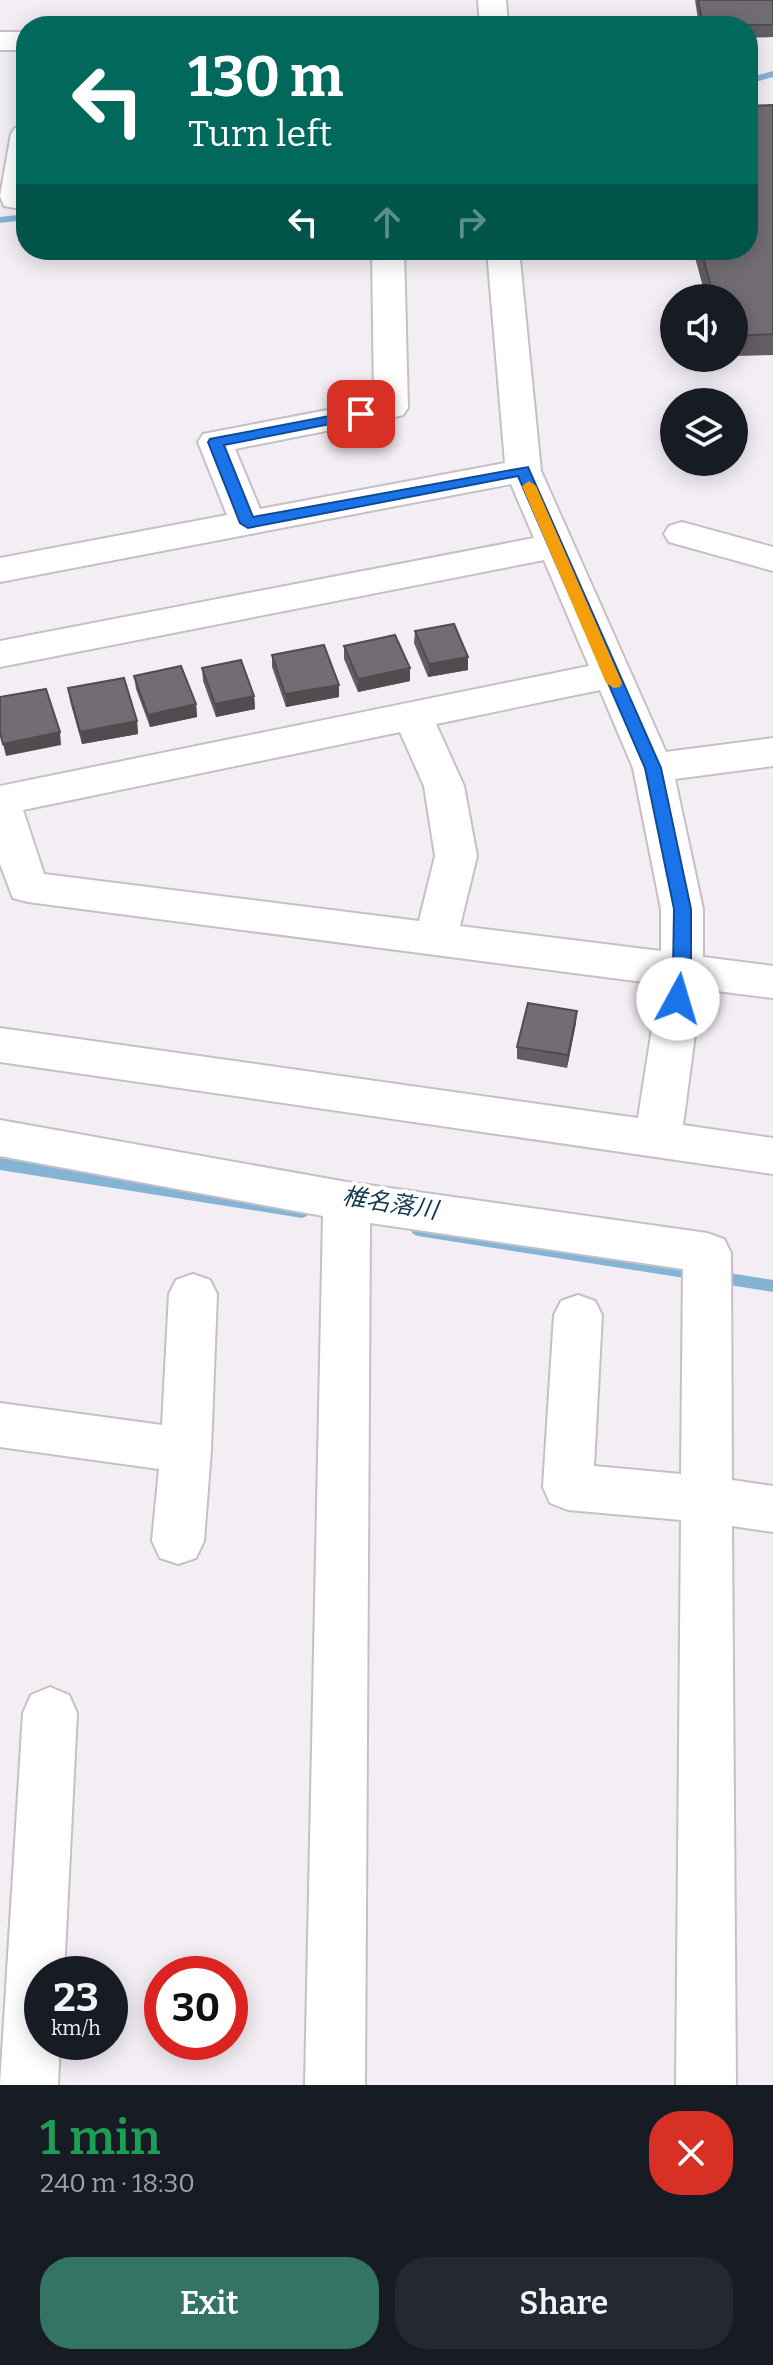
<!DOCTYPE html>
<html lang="en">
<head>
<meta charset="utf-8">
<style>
  body { margin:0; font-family:Bitter,"Noto Sans JP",serif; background:#242831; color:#f1f3f6; height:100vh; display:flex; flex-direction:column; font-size:30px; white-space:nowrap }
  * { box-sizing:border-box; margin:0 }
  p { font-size:26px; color:#9ea1a6 }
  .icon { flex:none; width:44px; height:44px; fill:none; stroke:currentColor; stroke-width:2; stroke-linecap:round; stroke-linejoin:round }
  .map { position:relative; height:2085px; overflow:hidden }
  .details { display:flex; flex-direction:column; background:#171b24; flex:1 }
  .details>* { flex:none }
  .top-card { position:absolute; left:16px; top:16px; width:742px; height:244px; border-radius:32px; box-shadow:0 4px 20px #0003; background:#00695c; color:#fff; overflow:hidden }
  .buttons { position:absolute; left:660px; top:284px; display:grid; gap:16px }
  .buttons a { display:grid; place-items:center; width:88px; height:88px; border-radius:50%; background:#171b24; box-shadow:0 4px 20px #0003; font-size:40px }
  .speed { position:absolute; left:24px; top:1956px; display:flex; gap:16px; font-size:40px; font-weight:700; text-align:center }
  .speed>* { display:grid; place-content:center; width:104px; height:104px; border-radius:50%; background:#171b24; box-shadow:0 4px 20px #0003; line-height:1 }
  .speed small { font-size:20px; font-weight:400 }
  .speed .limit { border:12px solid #d22; background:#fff; color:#111 }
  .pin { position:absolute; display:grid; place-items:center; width:68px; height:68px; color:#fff; margin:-34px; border-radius:16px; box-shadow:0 4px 12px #0006 }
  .me { position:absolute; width:88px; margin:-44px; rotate:6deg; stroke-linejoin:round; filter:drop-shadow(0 0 6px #0008) }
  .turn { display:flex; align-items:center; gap:28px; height:168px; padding:0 40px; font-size:36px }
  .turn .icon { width:104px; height:104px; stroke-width:2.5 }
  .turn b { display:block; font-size:56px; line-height:68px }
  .lanes { display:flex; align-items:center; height:76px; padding:0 40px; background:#0003; justify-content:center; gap:40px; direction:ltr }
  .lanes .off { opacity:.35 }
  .round { display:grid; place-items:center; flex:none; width:84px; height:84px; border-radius:32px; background:#242831 }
  .overview { display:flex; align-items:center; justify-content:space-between; height:136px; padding:0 40px }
  h1 { font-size:48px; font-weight:600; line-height:60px; color:#1e9e55 }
  .action { display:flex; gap:16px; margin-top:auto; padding:16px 40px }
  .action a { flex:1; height:92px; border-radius:32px; background:#347463; color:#fff; font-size:32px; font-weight:600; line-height:92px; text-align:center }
  .action a+a { background:#242831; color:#f1f3f6 }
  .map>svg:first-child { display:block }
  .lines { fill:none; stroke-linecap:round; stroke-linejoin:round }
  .stream { fill:#83b4d5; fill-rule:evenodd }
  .minor-casing { stroke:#c6c0c6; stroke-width:4 }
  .minor { fill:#fff; fill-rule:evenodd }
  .wall { fill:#625e63 }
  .shaded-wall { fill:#504c50 }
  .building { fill:#726d73; stroke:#504c50; stroke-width:2 }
  .route { fill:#1a73e8; stroke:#114b97; stroke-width:2 }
  .slow { fill:#f59e0b }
  .labels { text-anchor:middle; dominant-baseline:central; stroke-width:8; stroke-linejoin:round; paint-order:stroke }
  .water-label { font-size:24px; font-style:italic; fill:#123a51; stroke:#fff }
</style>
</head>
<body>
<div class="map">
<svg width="773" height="2085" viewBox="0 0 773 2085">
  <rect width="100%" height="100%" fill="#f3eef4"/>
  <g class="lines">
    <g class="stream">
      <polygon points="773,71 773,77 748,84 748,78"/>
      <polygon points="26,214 26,220 0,223 0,217"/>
      <polygon points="0,1158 302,1206 307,1208 309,1212 307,1216 302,1218 0,1170"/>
      <polygon points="418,1224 773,1280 773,1292 418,1236 413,1234 411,1230 413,1226"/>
    </g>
    <g class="minor-casing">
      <g id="minor">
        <polygon points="478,0 506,0 508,26 480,26"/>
        <rect x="0" y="32" width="26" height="18"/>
        <polygon points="26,125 26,206 15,208 4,206 0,196 11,134 15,128"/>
        <path d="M372 250H404L408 408 403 415 391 418 235 449 260 509 505 463 487 250H519L541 471 666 752 773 738V766L675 779 703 909V957L773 966V998L701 989 683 1125 773 1138V1174L0 1062V1028L638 1118 659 984 28 902 13 898 0 864V786L589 666 544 560 0 667V641L534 538 511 484 0 582V558L227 515 198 442 203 434 374 401ZM600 690 633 768 661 909V951L460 926 477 856 464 786 436 724ZM400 732 424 786 435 856 419 921 44 874 23 810Z"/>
        <polygon points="682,522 773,547 773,571 669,542 664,534 669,526"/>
        <polygon points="0,1120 347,1182 707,1233 724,1239 731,1253 732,1480 773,1486 773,1532 732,1526 736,2085 676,2085 681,1520 568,1510 550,1503 543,1487 554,1315 561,1301 578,1295 595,1301 602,1315 594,1466 681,1474 683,1269 370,1223 365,2085 305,2085 323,1216 0,1156"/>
        <polygon points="193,1274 210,1280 217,1294 211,1450 204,1541 196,1558 178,1564 160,1558 152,1541 159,1469 0,1447 0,1403 162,1425 169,1294 176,1280"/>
        <polygon points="50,1687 69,1695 77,1713 64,1974 42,1974 42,2042 60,2042 58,2085 0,2085 23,1713 31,1695"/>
      </g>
    </g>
    <use href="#minor" class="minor"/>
  </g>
  <g class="wall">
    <polygon points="695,0 773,0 773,37 748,38 748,26 699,26"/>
    <polygon points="773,105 773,355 734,356 734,298 706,298 693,250 748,250"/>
    <polygon points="415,631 468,657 468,670 428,677 414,643"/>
    <polygon points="344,646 410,681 358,692 344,659"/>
    <polygon points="272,655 339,697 286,707 272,667"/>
    <polygon points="202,668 254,696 255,709 216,717 203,681"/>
    <polygon points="134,676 196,704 197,717 150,727 136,689"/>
    <polygon points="68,688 137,721 138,734 82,744 70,701"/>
    <polygon points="576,1023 567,1068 517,1059 517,1047"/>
  </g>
  <g class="shaded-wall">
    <polygon points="468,657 468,670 428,677 429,664"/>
    <polygon points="410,668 410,681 358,692 358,679"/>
    <polygon points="339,685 339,697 286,707 285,694"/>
    <polygon points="254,696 255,709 216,717 215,704"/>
    <polygon points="196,704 197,717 150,727 148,715"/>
    <polygon points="137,721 138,734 82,744 80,732"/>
    <polygon points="60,732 61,745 6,756 3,744"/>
    <polygon points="577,1011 576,1023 567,1068 568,1055"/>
  </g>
  <g class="building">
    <polygon points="698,0 773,0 773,25 703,25"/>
    <polygon points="773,105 773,334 734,336 734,298 714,298 701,250 748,250 748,106"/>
    <polygon points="454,624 468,657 429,664 415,631"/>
    <polygon points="395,635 410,668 358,679 344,646"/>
    <polygon points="324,645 339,685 285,694 272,655"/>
    <polygon points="241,660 254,696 215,704 202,668"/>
    <polygon points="181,666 196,704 148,715 134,676"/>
    <polygon points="124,678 137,721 80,732 68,688"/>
    <polygon points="46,689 60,732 3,744 0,733 0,697"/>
    <polygon points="528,1003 577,1011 568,1055 517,1047"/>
  </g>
  <polygon class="route" points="361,410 366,411 366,417 224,445 253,517 528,467 661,768 691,909 691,971 684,1004 672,1004 669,999 673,971 674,909 645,768 518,476 248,528 240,523 208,442 210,439"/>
  <polygon class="slow" points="529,481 536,486 622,683 620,687 614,688 606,683 522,486"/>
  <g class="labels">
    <g class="water-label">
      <text transform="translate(390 1203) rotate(9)">椎名落川</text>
    </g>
  </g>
</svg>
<div class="buttons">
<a><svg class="icon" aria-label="sound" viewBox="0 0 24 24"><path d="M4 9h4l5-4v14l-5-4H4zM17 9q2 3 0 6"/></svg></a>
<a><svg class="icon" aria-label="layers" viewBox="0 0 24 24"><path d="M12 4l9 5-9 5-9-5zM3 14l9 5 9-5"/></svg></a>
</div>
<div class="speed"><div>23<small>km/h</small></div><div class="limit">30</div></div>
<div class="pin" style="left:361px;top:414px;background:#d93025"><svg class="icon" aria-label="arrive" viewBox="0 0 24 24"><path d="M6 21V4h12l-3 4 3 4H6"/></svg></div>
<svg class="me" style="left:678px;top:999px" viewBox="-20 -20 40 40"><circle r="19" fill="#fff"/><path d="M0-13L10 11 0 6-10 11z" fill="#1a73e8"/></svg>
<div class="top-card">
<div class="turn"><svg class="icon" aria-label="left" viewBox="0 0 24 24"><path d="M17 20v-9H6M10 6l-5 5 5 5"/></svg><div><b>130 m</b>Turn left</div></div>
<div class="lanes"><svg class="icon" aria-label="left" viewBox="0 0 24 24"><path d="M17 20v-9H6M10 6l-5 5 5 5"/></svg><svg class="icon off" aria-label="ahead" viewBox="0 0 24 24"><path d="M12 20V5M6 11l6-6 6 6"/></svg><svg class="icon off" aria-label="right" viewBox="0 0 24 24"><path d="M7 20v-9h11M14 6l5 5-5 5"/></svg></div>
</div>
</div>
<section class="details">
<div class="overview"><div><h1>1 min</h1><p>240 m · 18:30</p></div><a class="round" style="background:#d93025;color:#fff"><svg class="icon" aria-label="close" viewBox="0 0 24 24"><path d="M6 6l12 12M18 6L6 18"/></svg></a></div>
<div class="action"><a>Exit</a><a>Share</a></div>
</section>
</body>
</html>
